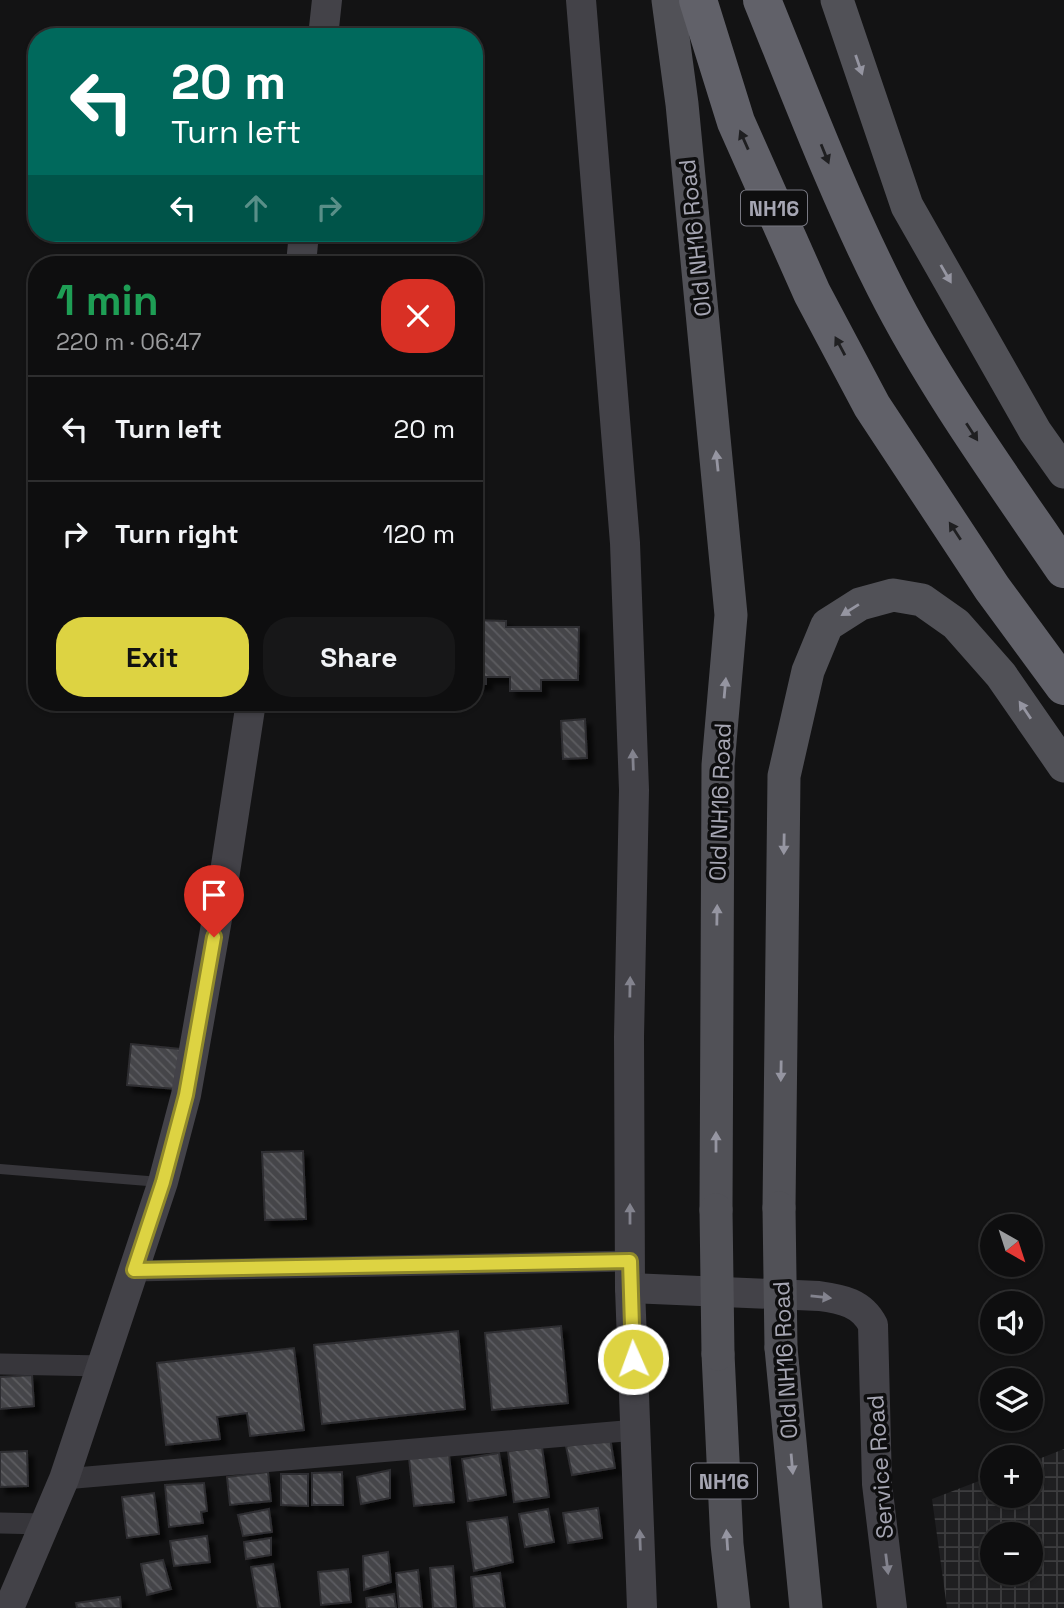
<!DOCTYPE html>
<html lang="en">
<head>
<meta charset="utf-8">
<style>
  body { margin:0; font-family:"Space Grotesk",sans-serif; background:#171718; color:#f1f3f6; height:100vh; display:flex; flex-direction:column; font-size:26px; white-space:nowrap }
  * { box-sizing:border-box; margin:0 }
  p { font-size:23px; color:#9b9c9e }
  .icon { flex:none; width:38px; height:38px; fill:none; stroke:currentColor; stroke-width:2; stroke-linecap:round; stroke-linejoin:round }
  .map { position:relative; flex:1; overflow:hidden }
  .panel { position:absolute; left:28px; top:256px; width:455px; height:455px; display:flex; flex-direction:column; background:#0e0e0f; border-radius:28px; box-shadow:0 2px 5px #0004,0 0 0 2px #2e2e2f }
  .panel>* { flex:none }
  .hud { position:absolute; left:28px; top:28px; width:455px; height:214px; border-radius:28px; box-shadow:0 2px 5px #0004,0 0 0 2px #2e2e2f; background:#00695c; color:#fff; overflow:hidden }
  .needle { width:46px; rotate:141deg }
  .tools { position:absolute; left:980px; top:1214px; display:grid; gap:14px }
  .tools a { display:grid; place-items:center; width:63px; height:63px; border-radius:50%; background:#0e0e0f; box-shadow:0 2px 5px #0004,0 0 0 2px #2e2e2f; font-size:35px }
  .pin { position:absolute; display:grid; place-items:center; width:60px; height:60px; color:#fff; margin:-72px -30px; border-radius:50% 50% 50% 0; rotate:-45deg; box-shadow:0 0 7px #0007 }
  .pin .icon { rotate:45deg }
  .me { position:absolute; width:77px; margin:-38px; rotate:358deg; stroke-linejoin:round; filter:drop-shadow(0 0 5px #0008) }
  .turn { display:flex; align-items:center; gap:24px; height:147px; padding:0 28px; font-size:32px }
  .turn .icon { width:91px; height:91px; stroke-width:2.5 }
  .turn b { display:block; font-size:49px; line-height:60px }
  .lanes { display:flex; align-items:center; height:66px; padding:0 28px; background:#0003; justify-content:center; gap:35px; direction:ltr }
  .lanes .off { opacity:.35 }
  .round { display:grid; place-items:center; flex:none; width:74px; height:74px; border-radius:28px; background:#171718 }
  .headline { display:flex; align-items:center; justify-content:space-between; height:119px; padding:0 28px }
  h1 { font-size:42px; font-weight:700; line-height:52px; color:#1e9e55 }
  .action { display:flex; gap:14px; margin-top:auto; padding:14px 28px }
  .action a { flex:1; height:80px; border-radius:28px; background:#ddd342; color:#111; font-size:28px; font-weight:700; line-height:80px; text-align:center }
  .action a+a { background:#171718; color:#f1f3f6 }
  ul { padding:0; list-style:none }
  li { display:flex; align-items:center; gap:21px; height:105px; padding:0 28px; border-top:2px solid #2e2e2f }
  li div { flex:1 }
  li b { display:block; font-size:26px }
  li em { font-style:normal }
  .map>svg:first-child { display:block }
  .industrial { fill:url(#industrial-grid); fill-rule:evenodd }
  .building { fill:url(#building-back-hatch); stroke:#2e2d30; stroke-width:2; filter:url(#shadow) }
  .lines { fill:none; stroke-linecap:round; stroke-linejoin:round }
  .lane { stroke:#37363b; stroke-width:10 }
  .street { stroke:#37363b; stroke-width:21 }
  .secondary { stroke:#434248; stroke-width:30 }
  .primary { stroke:#515157; stroke-width:33 }
  .highway { stroke:#616169; stroke-width:38 }
  .primary-bridge { stroke:#515157; stroke-width:33 }
  .oneway { fill:#9595a1 }
  .oneway2 { fill:#1f1f21 }
  .oneway3 { fill:#83838e }
  .route-casing { stroke:#90892b; stroke-width:18 }
  .route { stroke:#ddd342; stroke-width:12 }
  .labels { text-anchor:middle; dominant-baseline:central; stroke-width:7; stroke-linejoin:round; paint-order:stroke }
  .shield { fill:#0e0e0f; stroke:#787882; stroke-width:2 }
  .shield-label { font-size:21px; font-weight:bold; fill:#a6a6b3 }
  .street-label { font-size:23px; fill:#a6a6b3; stroke:#0e0e0f }
</style>
</head>
<body>
<div class="map">
<svg width="1064" height="1608" viewBox="0 0 1064 1608">
  <defs>
    <pattern id="industrial-grid" width="8" height="8" patternUnits="userSpaceOnUse" patternTransform="scale(1.75)"><rect width="8" height="8" fill="#1f1f21"/><path d="M0 4h8M4 0v8" fill="none" stroke="#3d3d3f"/></pattern>
    <pattern id="building-back-hatch" width="6" height="6" patternUnits="userSpaceOnUse" patternTransform="scale(1.75)"><rect width="6" height="6" fill="#454549"/><path d="M-1 5l2 2M0 0l6 6M5-1l2 2" fill="none" stroke="#5d5d61"/></pattern>
    <filter id="shadow"><feDropShadow dx="6" dy="6" stdDeviation="2" flood-color="#0009"/></filter>
  </defs>
  <rect width="100%" height="100%" fill="#131314"/>
  <path class="industrial" d="M1064 1449V1608H947L932 1499 992 1476V1496H1031V1462ZM992 1535H1031V1573H992Z"/>
  <g class="building">
    <polygon points="474,620 506,621 506,627 579,627 578,680 541,680 541,691 510,691 510,677 486,677 486,684 474,684"/>
    <polygon points="585,719 587,758 563,759 561,721"/>
    <polygon points="131,1044 180,1049 176,1089 127,1085"/>
    <polygon points="303,1151 306,1219 265,1220 262,1152"/>
    <polygon points="561,1326 568,1403 492,1410 485,1333"/>
    <polygon points="458,1331 465,1409 322,1424 314,1345"/>
    <polygon points="294,1348 304,1430 250,1436 247,1413 217,1417 220,1439 166,1445 157,1363"/>
    <polygon points="32,1375 34,1406 0,1409 0,1377"/>
    <polygon points="610,1438 615,1468 572,1475 566,1446"/>
    <polygon points="542,1447 549,1497 514,1502 508,1451"/>
    <polygon points="27,1451 28,1486 0,1487 0,1452"/>
    <polygon points="499,1453 506,1495 468,1501 462,1459"/>
    <polygon points="449,1454 454,1502 414,1506 409,1458"/>
    <polygon points="390,1470 390,1498 361,1504 357,1477"/>
    <polygon points="268,1472 271,1501 230,1505 227,1477"/>
    <polygon points="342,1472 343,1505 312,1505 312,1473"/>
    <polygon points="281,1474 308,1474 308,1506 281,1505"/>
    <polygon points="204,1483 207,1511 201,1512 203,1523 169,1527 165,1485"/>
    <polygon points="154,1493 159,1534 127,1538 122,1497"/>
    <polygon points="598,1508 602,1538 568,1543 563,1513"/>
    <polygon points="269,1509 272,1532 243,1536 238,1515"/>
    <polygon points="548,1509 554,1542 525,1547 519,1514"/>
    <polygon points="507,1517 513,1562 474,1571 467,1522"/>
    <polygon points="207,1536 210,1562 174,1566 170,1541"/>
    <polygon points="271,1538 271,1555 246,1559 244,1542"/>
    <polygon points="388,1552 391,1582 364,1590 363,1556"/>
    <polygon points="163,1560 171,1589 147,1595 141,1564"/>
    <polygon points="273,1564 280,1608 258,1608 251,1567"/>
    <polygon points="453,1566 456,1608 433,1608 430,1568"/>
    <polygon points="348,1569 351,1602 321,1605 318,1572"/>
    <polygon points="418,1570 422,1608 399,1608 396,1573"/>
    <polygon points="500,1573 505,1608 474,1608 471,1577"/>
    <polygon points="394,1594 396,1608 367,1608 366,1598"/>
    <polygon points="120,1597 121,1608 77,1608 76,1603"/>
  </g>
  <g class="lines">
    <polyline class="lane" points="0,1169 160,1182"/>
    <g class="street">
      <polyline points="134,1271 630,1261"/>
      <polyline points="0,1364 104,1366"/>
      <polyline points="64,1479 636,1430"/>
      <polyline points="0,1523 45,1524"/>
    </g>
    <g class="secondary">
      <polyline points="581,0 625,543 634,790 629,1037 630,1288 642,1608"/>
      <polyline points="323,37 327,0"/>
      <polyline points="301,264 304,233"/>
      <path d="M630 1288 819 1296C842 1299 862 1303 873 1325L877 1484 892 1608"/>
      <polyline points="9,1608 64,1479 163,1182 186,1095 223,885 251,702"/>
    </g>
    <g class="primary">
      <polyline points="668,0 682,104 731,615 718,765 716,1210"/>
      <polyline points="837,0 907,206 1035,431 1064,472"/>
      <polyline points="779,1208 784,776 808,671 827,625 860,604 893,595 922,600 956,624 1001,675 1064,766"/>
      <polyline points="781,1348 806,1608"/>
      <polyline points="718,1354 727,1544 734,1608"/>
    </g>
    <g class="highway">
      <polyline points="698,0 736,122 812,293 872,406 992,588 1064,686"/>
      <path d="M762 0C801 96 838 194 885 287 935 386 1002 478 1064 569"/>
    </g>
    <g class="primary-bridge">
      <polyline points="779,1208 781,1348"/>
      <polyline points="716,1210 718,1354"/>
    </g>
  </g>
  <defs><path id="oneway-solid" d="M-6-.8H1V-3.2L6.5 0L1 3.2V.8H-6Z" transform="scale(1.75)"/></defs>
  <g class="oneway">
    <use href="#oneway-solid" transform="translate(859 65) rotate(71)"/>
    <use href="#oneway-solid" transform="translate(946 274) rotate(60)"/>
    <use href="#oneway-solid" transform="translate(717 461) rotate(-96)"/>
    <use href="#oneway-solid" transform="translate(850 610) rotate(148)"/>
    <use href="#oneway-solid" transform="translate(725 688) rotate(-85)"/>
    <use href="#oneway-solid" transform="translate(1025 710) rotate(-124)"/>
    <use href="#oneway-solid" transform="translate(784 844) rotate(91)"/>
    <use href="#oneway-solid" transform="translate(717 915) rotate(-89)"/>
    <use href="#oneway-solid" transform="translate(781 1071) rotate(91)"/>
    <use href="#oneway-solid" transform="translate(716 1142) rotate(-90)"/>
    <use href="#oneway-solid" transform="translate(792 1464) rotate(85)"/>
    <use href="#oneway-solid" transform="translate(727 1540) rotate(-94)"/>
  </g>
  <g class="oneway2">
    <use href="#oneway-solid" transform="translate(744 140) rotate(-114)"/>
    <use href="#oneway-solid" transform="translate(825 154) rotate(68)"/>
    <use href="#oneway-solid" transform="translate(840 346) rotate(-118)"/>
    <use href="#oneway-solid" transform="translate(972 432) rotate(57)"/>
    <use href="#oneway-solid" transform="translate(955 531) rotate(-123)"/>
  </g>
  <g class="oneway3">
    <use href="#oneway-solid" transform="translate(633 760) rotate(-92)"/>
    <use href="#oneway-solid" transform="translate(630 987) rotate(-89)"/>
    <use href="#oneway-solid" transform="translate(630 1214) rotate(-90)"/>
    <use href="#oneway-solid" transform="translate(821 1297) rotate(6)"/>
    <use href="#oneway-solid" transform="translate(640 1540) rotate(-92)"/>
    <use href="#oneway-solid" transform="translate(887 1564) rotate(83)"/>
  </g>
  <g class="lines">
    <g class="route-casing">
      <polyline id="route" points="214,937 186,1095 163,1182 134,1270 630,1261 633,1359"/>
    </g>
    <use href="#route" class="route"/>
  </g>
  <g class="labels">
    <g class="shield">
      <rect x="741" y="190.5" width="66" height="35" rx="5"/>
      <rect x="691" y="1463.5" width="66" height="35" rx="5"/>
    </g>
    <g class="shield-label">
      <text x="774" y="208">NH16</text>
      <text x="724" y="1481">NH16</text>
    </g>
    <g class="street-label">
      <text transform="translate(695 238) rotate(-96)">Old NH16 Road</text>
      <text transform="translate(720 802) rotate(-88)">Old NH16 Road</text>
      <text transform="translate(785 1360) rotate(-93)">Old NH16 Road</text>
      <text transform="translate(880 1467) rotate(-94)">Service Road</text>
    </g>
  </g>
</svg>
<div class="tools">
<a><svg class="needle" viewBox="-14 -14 28 28"><path d="M0-13l5 13h-10z" fill="#e53935"/><path d="M0 13l5-13h-10z" fill="#9b9c9e"/></svg></a>
<a><svg class="icon" aria-label="sound" viewBox="0 0 24 24"><path d="M4 9h4l5-4v14l-5-4H4zM17 9q2 3 0 6"/></svg></a>
<a><svg class="icon" aria-label="layers" viewBox="0 0 24 24"><path d="M12 4l9 5-9 5-9-5zM3 14l9 5 9-5"/></svg></a>
<a>+</a>
<a>−</a>
</div>
<div class="pin" style="left:214px;top:937px;background:#d93025"><svg class="icon" aria-label="arrive" viewBox="0 0 24 24"><path d="M6 21V4h12l-3 4 3 4H6"/></svg></div>
<svg class="me" style="left:633px;top:1359px" viewBox="-20 -20 40 40"><circle r="17" fill="#ddd342" stroke="#fff" stroke-width="3"/><path d="M0-11L8 9 0 5-8 9z" fill="#fff"/></svg>
<div class="hud">
<div class="turn"><svg class="icon" aria-label="left" viewBox="0 0 24 24"><path d="M17 20v-9H6M10 6l-5 5 5 5"/></svg><div><b>20 m</b>Turn left</div></div>
<div class="lanes"><svg class="icon" aria-label="left" viewBox="0 0 24 24"><path d="M17 20v-9H6M10 6l-5 5 5 5"/></svg><svg class="icon off" aria-label="ahead" viewBox="0 0 24 24"><path d="M12 20V5M6 11l6-6 6 6"/></svg><svg class="icon off" aria-label="right" viewBox="0 0 24 24"><path d="M7 20v-9h11M14 6l5 5-5 5"/></svg></div>
</div>
<section class="panel">
<div class="headline"><div><h1>1 min</h1><p>220 m · 06:47</p></div><a class="round" style="background:#d93025;color:#fff"><svg class="icon" aria-label="close" viewBox="0 0 24 24"><path d="M6 6l12 12M18 6L6 18"/></svg></a></div>
<ul>
<li><svg class="icon" aria-label="left" viewBox="0 0 24 24"><path d="M17 20v-9H6M10 6l-5 5 5 5"/></svg><div><b>Turn left</b></div><em>20 m</em></li>
<li><svg class="icon" aria-label="right" viewBox="0 0 24 24"><path d="M7 20v-9h11M14 6l5 5-5 5"/></svg><div><b>Turn right</b></div><em>120 m</em></li>
</ul>
<div class="action"><a>Exit</a><a>Share</a></div>
</section>
</div>
</body>
</html>
